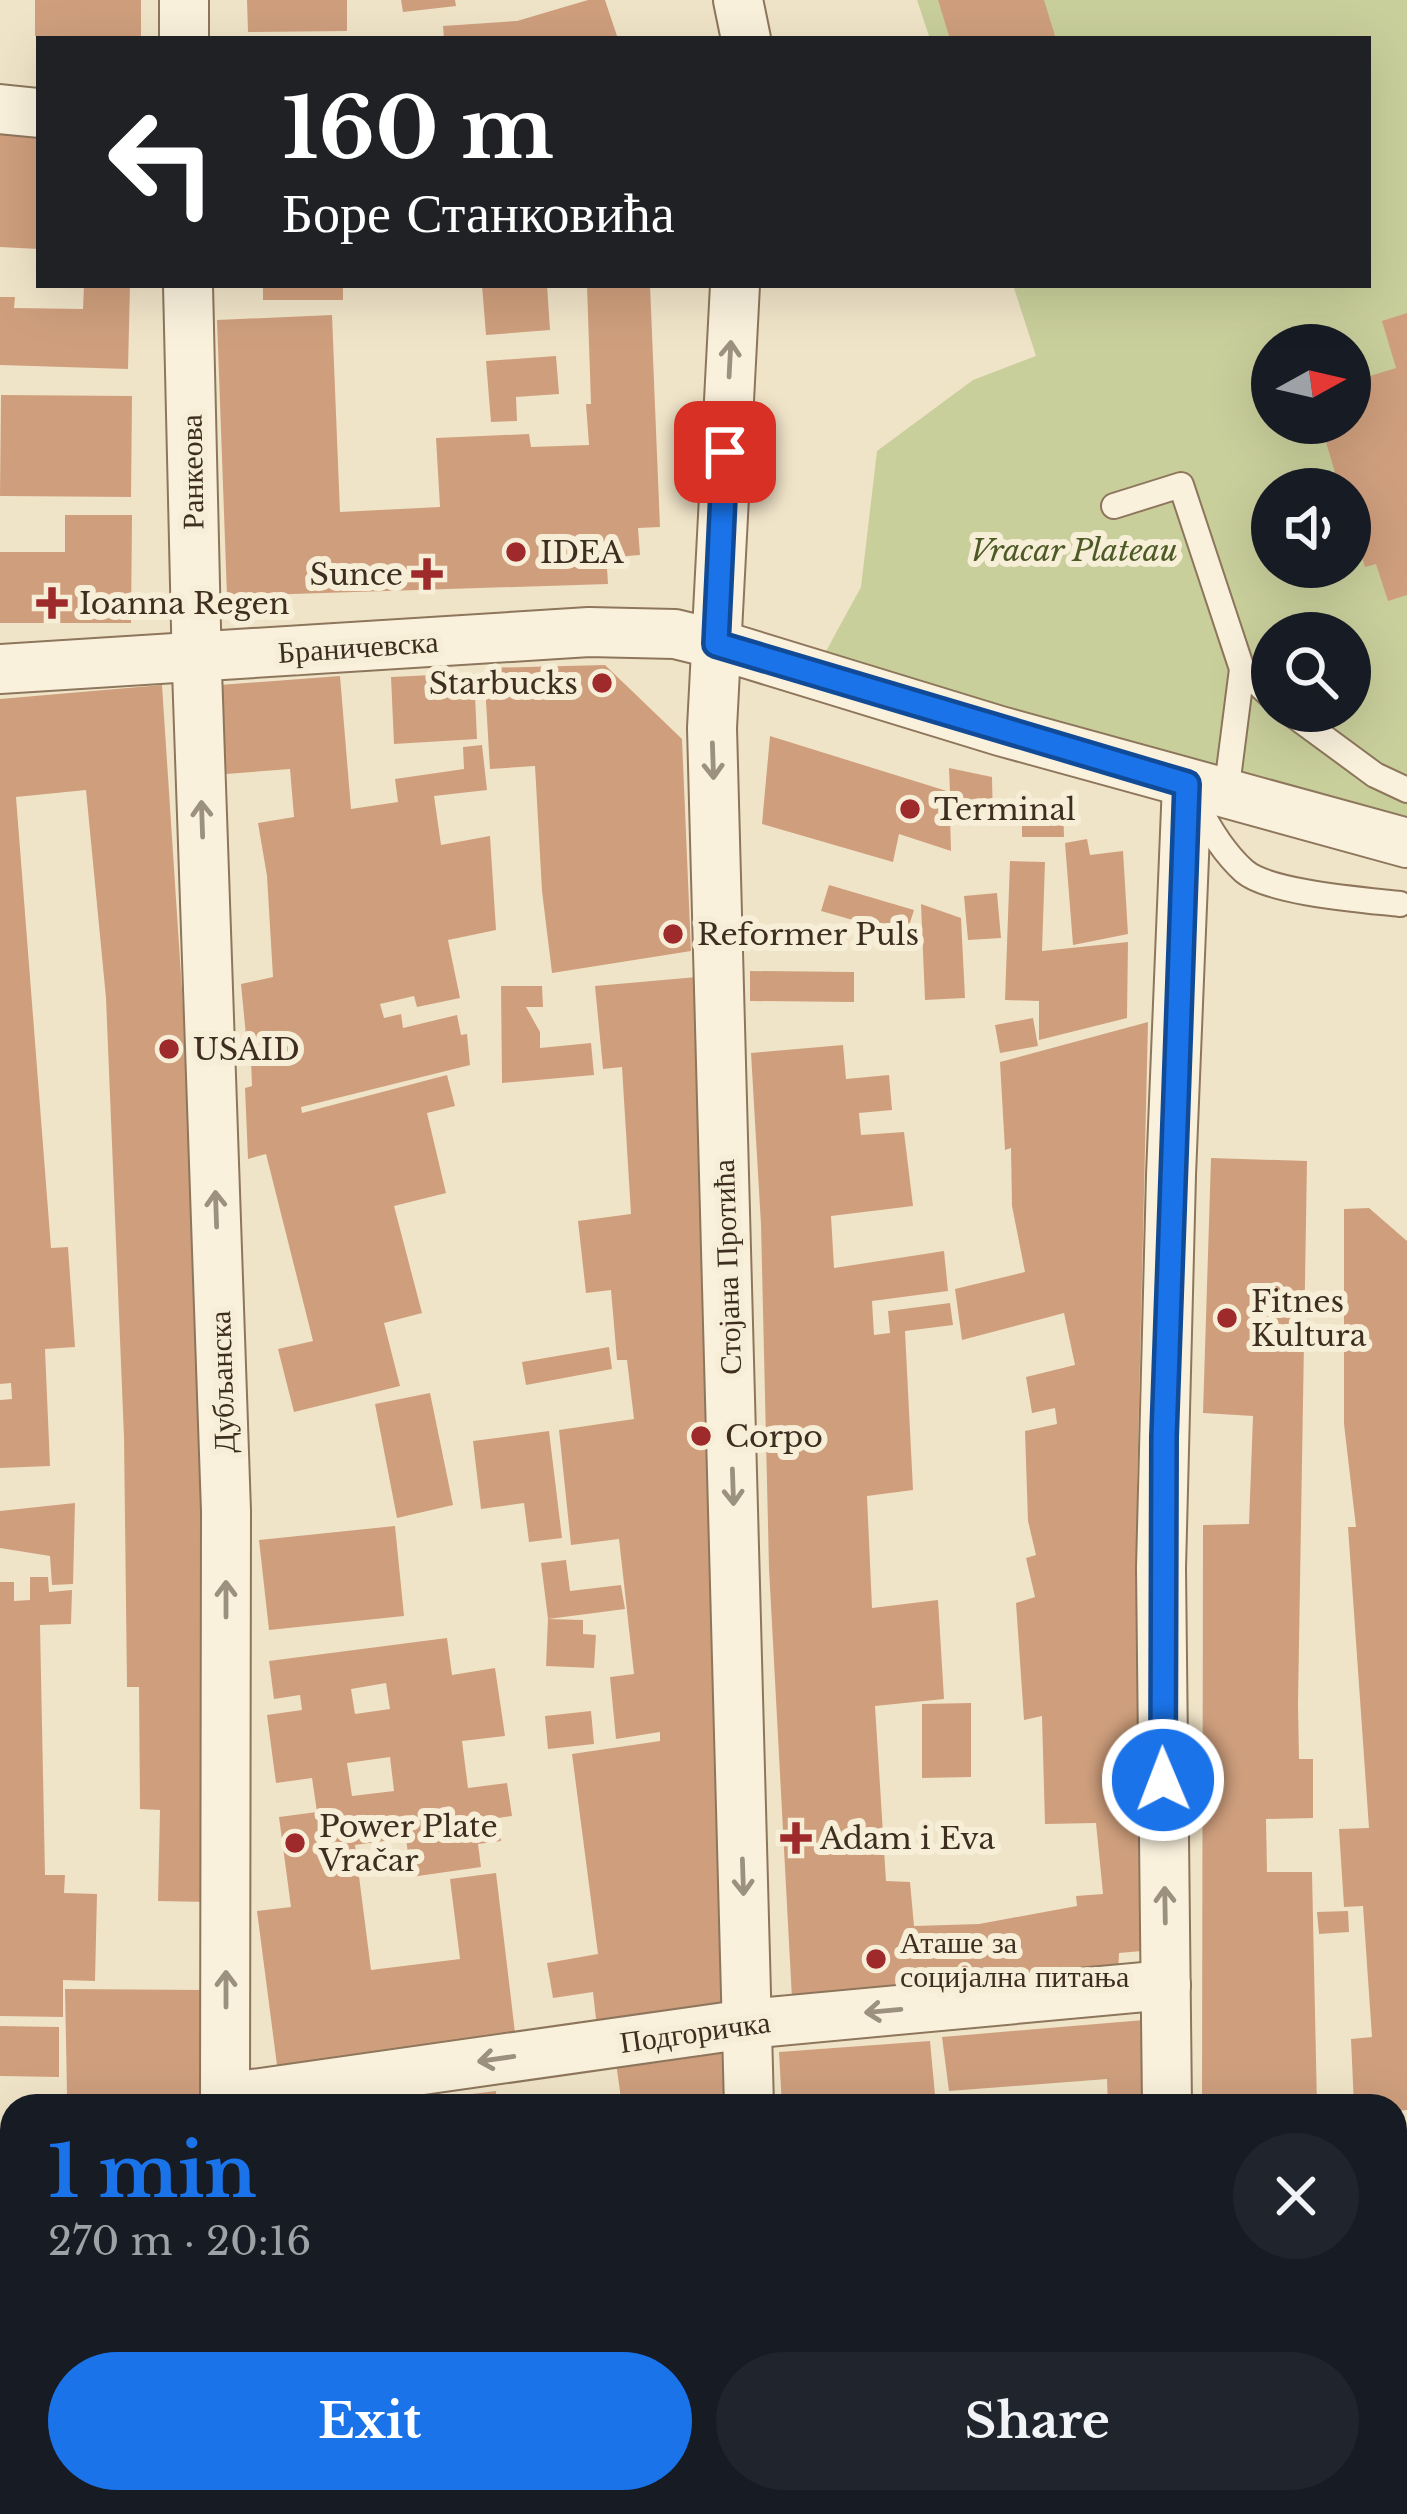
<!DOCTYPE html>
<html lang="en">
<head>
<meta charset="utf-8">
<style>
  body { margin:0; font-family:"Libre Baskerville",serif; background:#20242c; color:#f1f3f6; height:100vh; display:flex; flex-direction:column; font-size:45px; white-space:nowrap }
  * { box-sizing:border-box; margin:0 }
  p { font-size:39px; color:#9ea1a6 }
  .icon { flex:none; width:66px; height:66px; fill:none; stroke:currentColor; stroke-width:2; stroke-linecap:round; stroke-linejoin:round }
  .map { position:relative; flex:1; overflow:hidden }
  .panel { position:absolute; left:0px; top:2094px; width:1407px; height:420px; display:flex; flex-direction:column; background:#171b24; border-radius:36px 36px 0 0; box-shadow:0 12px 48px #0002 }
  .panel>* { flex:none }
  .banner { position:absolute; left:36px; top:36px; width:1335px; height:252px; border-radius:0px; box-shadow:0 12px 48px #0002; background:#202124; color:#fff; overflow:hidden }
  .needle { width:78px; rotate:82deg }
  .fabs { position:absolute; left:1251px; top:324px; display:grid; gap:24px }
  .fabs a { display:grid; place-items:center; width:120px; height:120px; border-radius:50%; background:#171b24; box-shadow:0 12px 48px #0002; font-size:60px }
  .pin { position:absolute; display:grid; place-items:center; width:102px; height:102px; color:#fff; margin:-51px; border-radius:24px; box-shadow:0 6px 18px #0006 }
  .me { position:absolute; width:132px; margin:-66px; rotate:359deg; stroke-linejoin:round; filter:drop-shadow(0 0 9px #0008) }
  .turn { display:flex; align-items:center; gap:42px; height:252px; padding:0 48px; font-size:54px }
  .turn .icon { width:156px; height:156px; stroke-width:2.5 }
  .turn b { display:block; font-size:84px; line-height:102px }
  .round { display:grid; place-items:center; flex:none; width:126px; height:126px; border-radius:63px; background:#20242c }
  .summary { display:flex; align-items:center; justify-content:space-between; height:204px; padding:0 48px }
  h1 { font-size:72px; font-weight:700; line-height:90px; color:#1a73e8 }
  .cta { display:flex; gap:24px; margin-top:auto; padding:24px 48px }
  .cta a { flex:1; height:138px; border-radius:72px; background:#1a73e8; color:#fff; font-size:48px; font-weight:700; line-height:138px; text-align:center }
  .cta a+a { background:#20242c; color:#f1f3f6 }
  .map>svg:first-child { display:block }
  .green { fill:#c9cf9b; fill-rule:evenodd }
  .building { fill:#cf9f7d; fill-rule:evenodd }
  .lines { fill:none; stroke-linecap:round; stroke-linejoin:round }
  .lane-casing { stroke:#8d765c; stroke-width:28 }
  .street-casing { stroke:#8d765c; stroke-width:52 }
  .lane { stroke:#faf1dc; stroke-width:24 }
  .street { stroke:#faf1dc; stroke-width:48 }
  .oneway { stroke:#9c907e }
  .route-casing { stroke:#114b97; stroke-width:30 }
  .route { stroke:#1a73e8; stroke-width:21 }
  .poi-dot { fill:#9e2a2b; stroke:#f7eed8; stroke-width:4.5 }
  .labels { text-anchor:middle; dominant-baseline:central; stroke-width:12; stroke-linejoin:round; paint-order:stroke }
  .street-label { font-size:30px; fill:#3d2e20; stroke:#f7eed8 }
  .park-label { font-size:30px; font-style:italic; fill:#4d5a26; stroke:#f7eed8 }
  .poi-label { font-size:30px; fill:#3d2e20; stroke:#f7eed8; text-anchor:start }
</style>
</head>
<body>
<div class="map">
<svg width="1407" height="2514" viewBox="0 0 1407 2514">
  <rect width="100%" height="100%" fill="#f0e4c8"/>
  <path class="green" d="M917 0H1407V843L813 675 861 587 877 451 973 380 1036 356 1013 285H1368V39H930ZM1272 345H1350V423H1272ZM1272 489H1350V567H1272ZM1272 633H1350V711H1272Z"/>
  <g class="building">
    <rect x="35" y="0" width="106" height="36"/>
    <polygon points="247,0 347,0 347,31 248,32"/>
    <polygon points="401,0 455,0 456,6 403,12"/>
    <polygon points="588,0 605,0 618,39 444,39 443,26 517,21"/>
    <polygon points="938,0 1044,0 1056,39 950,39"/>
    <polygon points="0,133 39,135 39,249 0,247"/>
    <polygon points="84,285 130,285 128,369 0,365 0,297 15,297 14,308 83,309"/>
    <rect x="263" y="285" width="80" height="15"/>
    <polygon points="482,285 547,285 550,330 486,335"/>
    <polygon points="587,285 650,285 660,527 638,528 640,555 627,556 628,567 607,568 608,584 227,596 217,320 332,315 340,512 440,507 436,438 529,434 531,447 589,445 586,404 591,404"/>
    <polygon points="1407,313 1407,595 1388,601 1376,564 1365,567 1350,519 1350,489 1340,489 1323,432 1334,429 1333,423 1350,423 1350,382 1396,368 1382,321"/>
    <polygon points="556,356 559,394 516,397 517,421 491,422 486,361"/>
    <polygon points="1,395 132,396 131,497 0,496"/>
    <polygon points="65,515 132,515 131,623 0,623 0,552 65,552"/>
    <polygon points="605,665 682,739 691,951 552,973 542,891 535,766 490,769 484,668"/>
    <polygon points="474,673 477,739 394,744 391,677"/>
    <polygon points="340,676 351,809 398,802 395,779 464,769 463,747 482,745 487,790 434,796 441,845 490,836 496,930 448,940 460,998 417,1007 414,996 380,1004 384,1018 401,1014 403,1028 457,1015 461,1035 467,1034 470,1065 301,1107 302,1113 447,1075 455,1106 427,1113 446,1193 394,1206 422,1313 384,1323 400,1386 294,1412 278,1349 313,1341 266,1154 248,1159 245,1088 252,1086 250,1035 246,1036 241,984 273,977 267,876 258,823 294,817 290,769 226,774 219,685"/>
    <polygon points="162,685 205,1342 208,1902 158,1901 160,1810 140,1809 139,1687 127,1687 124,1437 106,998 86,790 16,797 51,1248 68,1247 75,1347 45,1349 50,1466 0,1468 0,1400 12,1399 11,1383 0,1384 0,699"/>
    <polygon points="770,736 950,792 949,768 992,777 993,824 950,815 951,851 899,834 893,862 762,824"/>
    <polygon points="1022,805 1063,805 1064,837 1022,837"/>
    <polygon points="1087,839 1090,855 1123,851 1128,934 1073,945 1065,843"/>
    <polygon points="1010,861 1045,862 1042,951 1128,942 1127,1018 1039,1040 1039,1001 1005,1000"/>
    <polygon points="829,885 914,910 906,935 821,911"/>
    <polygon points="997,893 1001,938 968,940 964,896"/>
    <polygon points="921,904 961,918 965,998 925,1000"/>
    <polygon points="750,971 854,972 854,1002 750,1001"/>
    <polygon points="697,977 715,1724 726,2011 597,2028 593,1992 553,1998 547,1963 598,1954 572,1754 660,1741 660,1732 616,1739 610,1677 634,1674 619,1539 571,1545 559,1430 634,1419 627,1360 617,1360 611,1290 586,1293 578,1221 631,1214 622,1067 603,1069 595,986"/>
    <polygon points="501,986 542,986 543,1007 526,1007 540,1032 540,1048 591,1043 594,1075 502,1083"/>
    <polygon points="1033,1018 1038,1046 1000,1053 995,1025"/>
    <polygon points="1148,1022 1137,1491 1142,1951 1119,1953 1118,1976 792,1999 769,1568 761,1225 751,1053 843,1045 846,1079 889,1075 892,1110 859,1113 861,1135 904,1132 913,1206 831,1216 834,1268 944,1251 948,1291 872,1301 874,1335 890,1333 888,1311 950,1303 953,1325 905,1331 913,1490 867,1496 872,1608 938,1600 944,1699 875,1706 886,1881 910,1882 914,1926 979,1924 1077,1906 1076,1896 1103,1894 1096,1823 1045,1824 1042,1716 1024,1720 1016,1603 1035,1597 1026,1558 1036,1555 1028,1521 1025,1431 1057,1424 1055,1408 1032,1413 1026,1377 1075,1365 1064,1313 962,1340 955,1289 1025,1272 1012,1206 1011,1148 1005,1150 1000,1062"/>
    <polygon points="1211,1158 1307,1161 1298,1704 1299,1759 1313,1759 1313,1818 1266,1819 1267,1872 1312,1872 1317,2106 1202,2106 1203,1525 1249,1524 1253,1416 1203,1413"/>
    <polygon points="1369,1208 1407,1241 1407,2110 1395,2111 1395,2106 1354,2106 1351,2039 1372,2037 1363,1906 1344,1907 1339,1829 1369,1828 1348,1527 1356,1527 1344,1424 1344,1209"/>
    <polygon points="609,1347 612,1369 526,1385 522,1362"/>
    <polygon points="430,1393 453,1505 397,1518 375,1404"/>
    <polygon points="549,1431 562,1538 529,1542 524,1503 481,1509 473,1441"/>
    <polygon points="75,1503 73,1584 52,1585 50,1556 0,1548 0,1511"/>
    <polygon points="395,1526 404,1616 269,1630 259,1540"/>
    <polygon points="566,1560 570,1591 621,1585 625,1609 548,1619 583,1620 583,1634 596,1635 594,1668 546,1666 548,1619 541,1563"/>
    <polygon points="30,1577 48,1577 49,1592 72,1590 71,1624 40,1625 45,1875 65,1875 64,1893 97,1894 95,1981 63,1980 63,2017 0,2016 0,1582 14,1582 14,1601 30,1600"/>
    <path d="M447 1638 452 1675 495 1668 505 1736 462 1741 468 1788 507 1783 512 1816 498 1818 501 1841 478 1844 481 1867 411 1877 406 1838 355 1845 371 1970 460 1959 450 1879 496 1873 516 2041 278 2073 257 1911 291 1907 279 1817 317 1812 312 1778 276 1783 267 1715 302 1710 300 1695 274 1699 269 1661ZM386 1683 390 1709 355 1714 351 1689ZM390 1757 394 1791 352 1796 347 1763Z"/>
    <polygon points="971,1703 971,1777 922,1778 922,1704"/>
    <polygon points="591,1711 594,1744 548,1749 545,1716"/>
    <polygon points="1348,1911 1349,1932 1319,1934 1317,1912"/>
    <polygon points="65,1989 205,1990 205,2106 122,2106 122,2095 67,2094"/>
    <polygon points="1144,2020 1145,2106 1108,2106 1107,2079 949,2091 942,2037"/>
    <polygon points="0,2026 59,2027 59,2077 0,2076"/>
    <polygon points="930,2041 936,2106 782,2106 779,2052"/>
    <polygon points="725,2047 728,2106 622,2106 616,2063"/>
    <polygon points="496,2091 497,2106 400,2106 400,2103"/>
    <polygon points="0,2168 12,2168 12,2502 35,2502 37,2514 0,2514"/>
    <polygon points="1395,2341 1407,2341 1407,2403 1395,2407"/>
    <polygon points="1407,2478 1407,2514 1311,2514 1343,2502 1395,2502 1395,2482"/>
    <polygon points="121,2502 202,2502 203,2514 122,2514"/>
    <polygon points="291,2502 408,2502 408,2505 366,2511 367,2514 293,2514"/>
    <polygon points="627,2502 742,2502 743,2514 628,2514"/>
    <polygon points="795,2502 878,2502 879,2514 795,2514"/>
    <polygon points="1027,2502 1149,2502 1149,2514 1028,2514"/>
  </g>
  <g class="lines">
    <g class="lane-casing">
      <g id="lane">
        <polyline points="1114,506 1181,485 1242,669 1226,794"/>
        <polyline points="1242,669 1272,697"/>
        <polyline points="1288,711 1375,775 1407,790"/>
        <path d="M1196 802C1208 827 1223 852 1244 871 1269 893 1364 900 1400 904"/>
      </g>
    </g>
    <g class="street-casing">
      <g id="street">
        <polyline points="184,0 184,39"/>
        <polyline points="738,0 746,39"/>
        <polyline points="0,109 39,113"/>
        <polyline points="188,285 197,670 226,1511 225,2106"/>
        <polyline points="735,285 712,728 749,2106"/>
        <polyline points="0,669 589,632 675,634 716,644 1000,731 1407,843"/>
        <polyline points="225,2098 747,2024 1166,1985"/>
        <polyline points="1167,2106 1161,1568 1171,1175 1187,784"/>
        <polyline points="1395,2444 1407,2440"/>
        <polyline points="225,2502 226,2514"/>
        <polyline points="759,2502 759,2514"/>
        <polyline points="1185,2514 1221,2502"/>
      </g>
    </g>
    <use href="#lane" class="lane"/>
    <use href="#street" class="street"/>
  </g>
  <defs><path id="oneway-shaft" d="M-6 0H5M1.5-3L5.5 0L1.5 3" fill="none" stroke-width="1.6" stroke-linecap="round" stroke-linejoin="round" transform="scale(3)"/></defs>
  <g class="oneway">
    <use href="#oneway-shaft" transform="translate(730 359) rotate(-87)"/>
    <use href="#oneway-shaft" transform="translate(713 761) rotate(88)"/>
    <use href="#oneway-shaft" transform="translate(202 819) rotate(-92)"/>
    <use href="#oneway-shaft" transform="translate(216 1209) rotate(-92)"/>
    <use href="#oneway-shaft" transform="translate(733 1487) rotate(88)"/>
    <use href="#oneway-shaft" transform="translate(226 1599) rotate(-90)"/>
    <use href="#oneway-shaft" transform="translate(743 1877) rotate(88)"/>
    <use href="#oneway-shaft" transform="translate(1165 1905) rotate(-91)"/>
    <use href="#oneway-shaft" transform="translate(226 1989) rotate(-90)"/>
    <use href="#oneway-shaft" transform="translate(883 2011) rotate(175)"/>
    <use href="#oneway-shaft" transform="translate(496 2059) rotate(172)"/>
  </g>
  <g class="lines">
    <g class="route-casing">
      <polyline id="route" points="725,452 716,644 1187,784 1164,1437 1163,1780"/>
    </g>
    <use href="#route" class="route"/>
  </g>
  <g class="poi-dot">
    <circle cx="516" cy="552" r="12"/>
    <path d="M421 556h12v12h12v12h-12v12h-12v-12h-12v-12h12z"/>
    <path d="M46 585h12v12h12v12h-12v12h-12v-12h-12v-12h12z"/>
    <circle cx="602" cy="683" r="12"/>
    <circle cx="910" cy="809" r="12"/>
    <circle cx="673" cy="934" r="12"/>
    <circle cx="169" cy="1049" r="12"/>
    <circle cx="1227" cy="1318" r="12"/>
    <circle cx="701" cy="1436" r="12"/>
    <path d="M790 1820h12v12h12v12h-12v12h-12v-12h-12v-12h12z"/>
    <circle cx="295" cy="1843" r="12"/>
    <circle cx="876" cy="1959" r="12"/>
  </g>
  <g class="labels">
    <g class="street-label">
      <text transform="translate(192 472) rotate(-91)">Ранкеова</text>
      <text transform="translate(358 647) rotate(-4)">Браничевска</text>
      <text transform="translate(727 1267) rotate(-92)">Стојана Протића</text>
      <text transform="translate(222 1382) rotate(-92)">Дубљанска</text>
      <text transform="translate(695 2032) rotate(-8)">Подгоричка</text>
    </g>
    <g class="park-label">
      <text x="1074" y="550">Vracar Plateau</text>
    </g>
    <g class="poi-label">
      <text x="540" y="552">IDEA</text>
      <text x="403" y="574" text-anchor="end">Sunce</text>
      <text x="79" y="603">Ioanna Regen</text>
      <text x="578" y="683" text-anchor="end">Starbucks</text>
      <text x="934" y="809">Terminal</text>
      <text x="697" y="934">Reformer Puls</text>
      <text x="193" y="1049">USAID</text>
      <text x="1251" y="1301">Fitnes<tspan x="1251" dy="34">Kultura</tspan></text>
      <text x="725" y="1436">Corpo</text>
      <text x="319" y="1826">Power Plate<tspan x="319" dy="34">Vračar</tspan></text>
      <text x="820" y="1838">Adam i Eva</text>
      <text x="900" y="1942">Аташе за<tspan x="900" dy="34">социјална питања</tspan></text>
    </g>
  </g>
</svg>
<div class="fabs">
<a><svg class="needle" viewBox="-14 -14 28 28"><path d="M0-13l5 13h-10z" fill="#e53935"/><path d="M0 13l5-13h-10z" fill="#9ea1a6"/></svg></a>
<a><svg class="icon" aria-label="sound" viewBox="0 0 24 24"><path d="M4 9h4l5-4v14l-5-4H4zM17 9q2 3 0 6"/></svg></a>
<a><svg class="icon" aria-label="search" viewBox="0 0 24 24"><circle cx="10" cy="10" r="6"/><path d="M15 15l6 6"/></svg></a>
</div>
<div class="pin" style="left:725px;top:452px;background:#d93025"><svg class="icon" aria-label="arrive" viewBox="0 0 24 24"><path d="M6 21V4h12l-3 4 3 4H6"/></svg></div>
<svg class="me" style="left:1163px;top:1780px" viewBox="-20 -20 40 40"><circle r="17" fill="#1a73e8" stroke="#fff" stroke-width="3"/><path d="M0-11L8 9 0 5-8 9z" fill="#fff"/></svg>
<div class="banner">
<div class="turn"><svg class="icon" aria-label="left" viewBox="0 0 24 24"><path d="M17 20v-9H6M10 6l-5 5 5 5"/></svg><div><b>160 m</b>Боре Станковића</div></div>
</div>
<section class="panel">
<div class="summary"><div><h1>1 min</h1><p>270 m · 20:16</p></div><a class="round"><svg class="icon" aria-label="close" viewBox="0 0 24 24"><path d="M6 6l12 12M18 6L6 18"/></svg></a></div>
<div class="cta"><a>Exit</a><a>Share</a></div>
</section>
</div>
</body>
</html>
